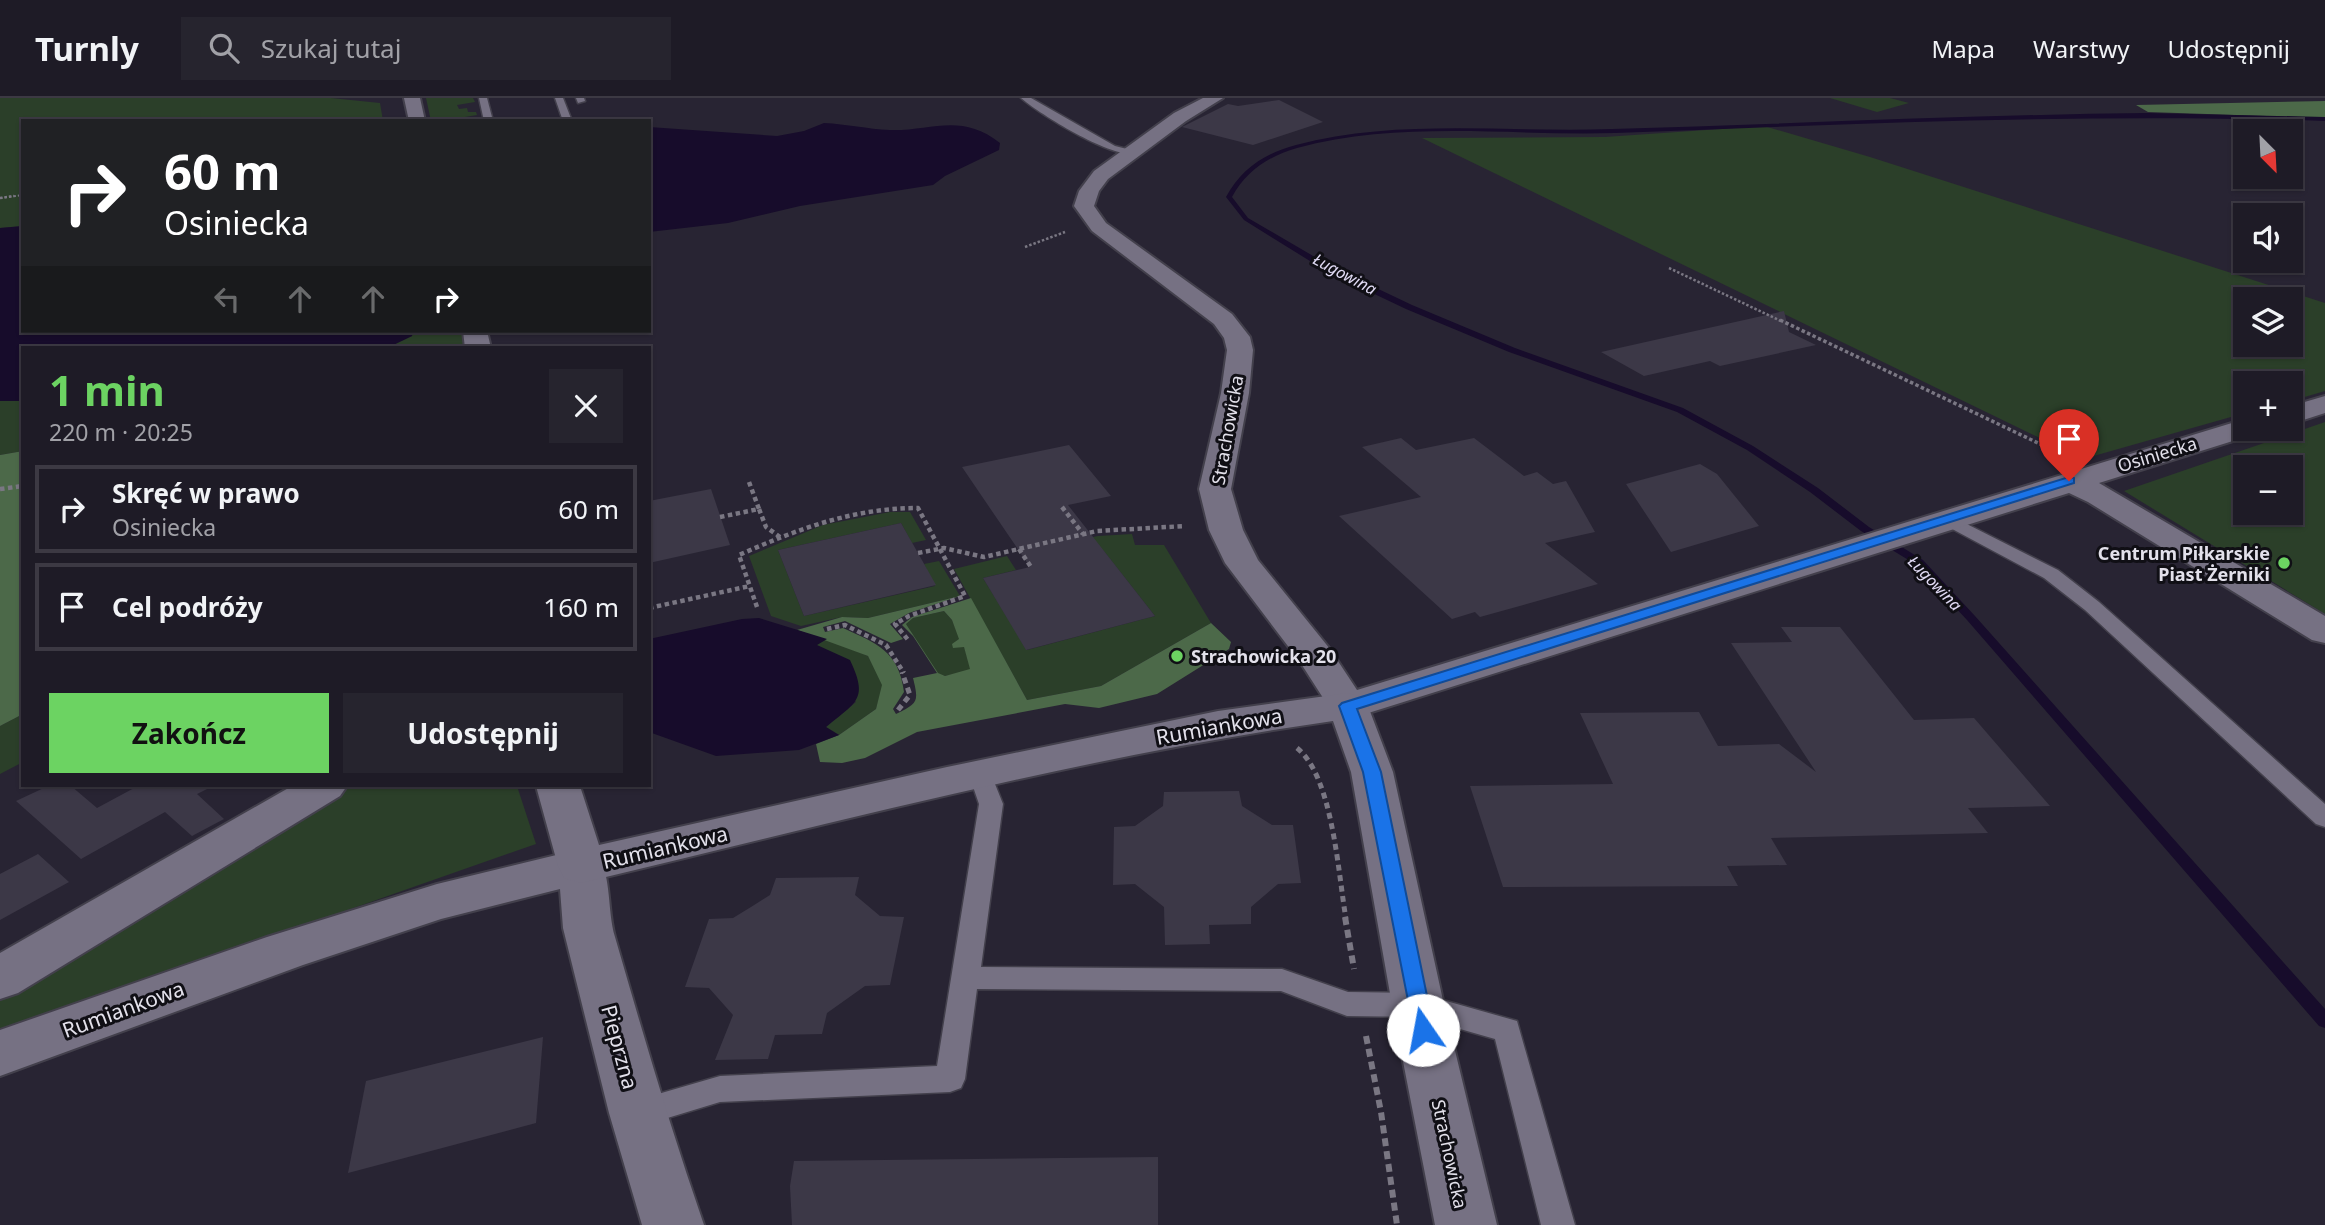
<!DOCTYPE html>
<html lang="pl">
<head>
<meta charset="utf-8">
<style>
  body { margin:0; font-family:"Noto Sans",sans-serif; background:#26242e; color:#f1f3f6; height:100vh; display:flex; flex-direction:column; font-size:26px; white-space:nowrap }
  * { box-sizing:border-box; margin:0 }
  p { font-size:23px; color:#a1a1a7 }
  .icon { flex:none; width:38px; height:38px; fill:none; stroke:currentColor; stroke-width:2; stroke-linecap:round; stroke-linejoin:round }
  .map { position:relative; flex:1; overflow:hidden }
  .side { position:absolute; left:21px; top:248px; width:630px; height:441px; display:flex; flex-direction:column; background:#1e1b26; border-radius:0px; box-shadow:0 2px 5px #0004,0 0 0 2px #3c3943 }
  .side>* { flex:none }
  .hud { position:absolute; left:21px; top:21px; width:630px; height:214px; border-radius:0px; box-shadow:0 2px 5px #0004,0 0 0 2px #3c3943; background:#202124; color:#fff; overflow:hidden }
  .needle { width:46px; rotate:156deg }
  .fabs { position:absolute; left:2233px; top:21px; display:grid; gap:14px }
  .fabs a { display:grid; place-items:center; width:70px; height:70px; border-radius:0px; background:#1e1b26; box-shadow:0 2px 5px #0004,0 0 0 2px #3c3943; font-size:35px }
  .pin { position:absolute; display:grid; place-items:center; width:60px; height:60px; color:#fff; margin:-72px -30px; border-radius:50% 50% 50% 0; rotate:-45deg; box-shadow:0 0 7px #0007 }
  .pin .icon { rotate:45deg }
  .me { position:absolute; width:77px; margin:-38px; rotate:348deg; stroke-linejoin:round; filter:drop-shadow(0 0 5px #0008) }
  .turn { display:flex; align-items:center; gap:24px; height:147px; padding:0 28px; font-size:32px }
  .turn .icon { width:91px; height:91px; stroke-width:2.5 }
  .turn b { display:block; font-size:49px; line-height:60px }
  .lanes { display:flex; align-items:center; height:66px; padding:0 28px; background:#0003; justify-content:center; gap:35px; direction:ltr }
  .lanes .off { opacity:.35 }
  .round { display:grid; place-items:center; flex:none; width:74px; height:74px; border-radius:0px; background:#26242e }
  .summary { display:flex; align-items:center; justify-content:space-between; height:119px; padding:0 28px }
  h1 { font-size:42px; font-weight:700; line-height:52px; color:#6cd362 }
  .cta { display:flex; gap:14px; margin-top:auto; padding:14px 28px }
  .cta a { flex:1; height:80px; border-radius:0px; background:#6cd362; color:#111; font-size:28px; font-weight:700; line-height:80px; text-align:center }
  .cta a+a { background:#26242e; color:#f1f3f6 }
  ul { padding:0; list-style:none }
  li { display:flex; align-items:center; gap:21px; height:88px; margin:0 14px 10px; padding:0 14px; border:4px solid #3c3943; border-radius:0px }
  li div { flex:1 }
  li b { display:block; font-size:26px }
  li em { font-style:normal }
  header { display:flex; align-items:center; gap:42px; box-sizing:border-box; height:98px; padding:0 35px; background:#1e1b26; border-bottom:2px solid #3c3943 }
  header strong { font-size:33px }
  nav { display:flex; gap:38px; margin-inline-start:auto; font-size:24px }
  .search { width:490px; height:63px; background:#26242e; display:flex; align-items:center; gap:18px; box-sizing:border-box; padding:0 24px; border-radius:0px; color:#a1a1a7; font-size:26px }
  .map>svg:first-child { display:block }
  .green { fill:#2b3f29; fill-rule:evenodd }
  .forest { fill:#4c6949; fill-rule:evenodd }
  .water { fill:#170c2b }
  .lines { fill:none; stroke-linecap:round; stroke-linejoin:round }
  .stream { fill:#170c2b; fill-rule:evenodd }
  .building { fill:#3c3847 }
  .service-casing { stroke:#43404c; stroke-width:3 }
  .minor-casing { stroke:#43404c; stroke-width:4 }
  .tertiary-casing { stroke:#43404c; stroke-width:4 }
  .path-far5 { stroke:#7a7783; stroke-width:2; stroke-dasharray:2.5 2; stroke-linecap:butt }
  .path-far4 { stroke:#7a7783; stroke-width:2.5; stroke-dasharray:2.5 2; stroke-linecap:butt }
  .path-far3 { stroke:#7a7783; stroke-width:3.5; stroke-dasharray:3.5 2.5; stroke-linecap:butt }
  .path-far2 { stroke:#7a7783; stroke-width:4.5; stroke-dasharray:4.5 3.5; stroke-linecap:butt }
  .path-far1 { stroke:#7a7783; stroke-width:5; stroke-dasharray:6 4.5; stroke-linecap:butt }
  .path { stroke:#7a7783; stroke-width:6; stroke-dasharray:8 5; stroke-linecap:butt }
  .service { fill:#767183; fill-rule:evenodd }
  .minor { fill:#767183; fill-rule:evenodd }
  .tertiary { fill:#767183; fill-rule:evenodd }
  .route { fill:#1a73e8; stroke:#114b97; stroke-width:2 }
  .poi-dot { fill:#6cd362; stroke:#100f15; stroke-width:2.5 }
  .labels { text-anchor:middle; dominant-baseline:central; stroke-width:6; stroke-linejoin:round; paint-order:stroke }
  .far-water-label { font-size:16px; font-style:italic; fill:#e1dbf5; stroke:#100f15 }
  .street-label { font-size:18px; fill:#e3e1eb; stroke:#100f15 }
  .poi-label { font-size:18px; font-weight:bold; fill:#e3e1eb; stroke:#100f15; text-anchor:end }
  .near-street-label { font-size:21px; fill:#e3e1eb; stroke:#100f15 }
</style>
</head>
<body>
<header>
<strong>Turnly</strong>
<div class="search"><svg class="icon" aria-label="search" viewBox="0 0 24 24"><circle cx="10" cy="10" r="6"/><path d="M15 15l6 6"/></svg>Szukaj tutaj</div>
<nav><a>Mapa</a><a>Warstwy</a><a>Udostępnij</a></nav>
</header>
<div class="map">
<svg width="2325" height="1127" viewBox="0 0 2325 1127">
  <rect width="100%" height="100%" fill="#282433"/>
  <g class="green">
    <polygon points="0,0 331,0 380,5 383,23 23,23 23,128 0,130"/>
    <polygon points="426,0 473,0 475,4 457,7 459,11 467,10 468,14 476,14 477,17 459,20 460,23 431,23"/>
    <polygon points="1830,0 1890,0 1909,5 1877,14"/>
    <path d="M1764 28 1870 59 2325 205V293L2291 303V285H2245V315L2083 361 1422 40 1605 39ZM2245 201H2291V247H2245Z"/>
    <polygon points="413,233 463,233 465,250 387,250 412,238"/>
    <polygon points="0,303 23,303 23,353 0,357"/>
    <path d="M2325 324V516L2124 393ZM2245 369H2291V415H2245Z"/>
    <polygon points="890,414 910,414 926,442 912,445 901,425 778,452 804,518 935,488 924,466 939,463 960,498 868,520 842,519 801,528 771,518 749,458 823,427"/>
    <polygon points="1132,436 1135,447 1164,447 1211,525 1101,588 1027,602 954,471 1007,458 1016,472 983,480 1027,552 1155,518 1103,452 1035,452 1098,438"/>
    <polygon points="944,513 952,522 960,541 954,549 964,548 971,572 945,578 938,576 906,526 913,520"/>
    <polygon points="827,541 868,558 883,587 876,611 839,637 826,629 856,604 816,547"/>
    <polygon points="23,616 23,664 0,676 0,628"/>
    <polygon points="352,688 517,688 536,746 0,934 0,897"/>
  </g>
  <g class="forest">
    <polygon points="2325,3 2325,20 2148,14 2136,7"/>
    <polygon points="23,353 23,616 0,628 0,357"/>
    <path d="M960 498 909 515 890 526 903 541 891 545 845 523 823 529 825 534 843 530C876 545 899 553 904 594L893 611 896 616C918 605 919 604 913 580L937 575 913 538 902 527 912 519 971 500 1027 602 1101 588 1211 525 1231 544 1229 551 1157 596 1099 610 1065 606 917 634 865 660 842 665 820 664 816 646 839 637 876 611 882 587 868 558 797 532 842 519 868 520ZM944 513 952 522 959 541 952 546 953 550 964 549 970 571 945 578 938 575 906 526 913 520Z"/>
  </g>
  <g class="water">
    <path d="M824 25C847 26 867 31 890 32 932 33 961 14 1000 45L999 52 945 78 933 87 800 108 728 125 649 134V29L777 38 804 33Z"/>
    <polygon points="23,128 23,233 413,233 412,238 387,250 23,250 23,303 0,303 0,130"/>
    <path d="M759 520 827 541 817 547 850 562C869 602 856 604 826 629L839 637 799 652 716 658 649 634V541L742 521Z"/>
  </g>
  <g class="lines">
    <path class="stream" d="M2147 15 2325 19V23C2088 15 1852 26 1615 35 1510 38 1400 22 1297 50 1269 58 1246 73 1232 99L1248 120 1332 169 1412 207 1515 250 1683 310 1753 348 1818 390 1869 429 1923 462 1975 518 2325 911V930L2319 928 1967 522 1915 466 1861 433 1810 394 1747 352 1677 314 1509 254 1406 211 1326 173 1244 122 1226 99C1241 71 1265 55 1296 47 1398 20 1508 35 1612 31 1791 26 1969 17 2147 15Z"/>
  </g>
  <g class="building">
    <polygon points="1279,2 1323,24 1253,47 1182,29 1228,6 1238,8"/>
    <polygon points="1784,213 1789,234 1816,247 1720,268 1710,263 1644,278 1601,254"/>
    <polygon points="1401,340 1416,352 1474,340 1524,378 1537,374 1553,386 1566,383 1595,434 1545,445 1598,486 1480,519 1475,514 1452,521 1339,418 1421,399 1362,349"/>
    <polygon points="1069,347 1111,398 1068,407 1155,518 1026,552 983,480 1030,469 962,369"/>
    <polygon points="1700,366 1717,376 1759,428 1671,454 1626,386"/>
    <polygon points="711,391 730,447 649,465 649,403"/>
    <polygon points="901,425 936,487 804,518 778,452"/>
    <polygon points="1781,529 1840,529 1914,622 1974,620 2050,708 1968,710 1988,735 1771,740 1787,767 1727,768 1738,788 1503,789 1470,688 1613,686 1580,615 1699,614 1718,648 1779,646 1816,674 1731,545 1792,544"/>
    <polygon points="48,688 71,688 97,710 136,689 135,688 213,688 197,696 224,721 192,738 165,714 81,761 16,703"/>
    <polygon points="1239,693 1242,708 1272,727 1293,727 1301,785 1278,786 1251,809 1251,826 1209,827 1210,846 1165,847 1164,809 1135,786 1113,787 1114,729 1135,728 1163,708 1164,694"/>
    <polygon points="38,756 69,784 0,822 0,776"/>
    <polygon points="859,779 855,797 880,818 904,819 890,887 865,888 827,915 822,936 775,937 768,961 715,962 733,917 709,890 685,889 709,821 733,820 751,809 770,797 776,780"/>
    <polygon points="543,939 536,1025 348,1075 366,983"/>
    <polygon points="1158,1059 1158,1127 792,1127 790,1088 794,1063"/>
  </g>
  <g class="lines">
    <g class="service-casing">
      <g id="service">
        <polygon points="479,0 487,0 493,23 484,23"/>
        <polygon points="555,0 563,0 572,23 563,23"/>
        <polygon points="576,0 584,0 585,3 578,5"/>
        <path d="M1021 0H1031L1115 48 1139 54C1119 66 1038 15 1021 0Z"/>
        <polygon points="1947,416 2058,472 2099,504 2325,706 2325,729 2316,726 2085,512 2044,480 1941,425 1938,421"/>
        <polygon points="981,669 989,671 1003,706 981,869 1282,871 1348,894 1418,895 1517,923 1575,1127 1541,1127 1495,941 1418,919 1347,918 1281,893 977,891 965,981 961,990 950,994 720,1004 638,1029 627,1025 623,1015 627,1005 720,978 937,968 979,706 969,677 973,671"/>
      </g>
    </g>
    <g class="minor-casing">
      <g id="minor">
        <polygon points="1203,0 1223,0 1186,23 1108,81 1099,93 1094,108 1106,125 1232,216 1250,239 1253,252 1249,295 1231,391 1243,432 1258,462 1330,551 1357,592 2245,321 2245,331 2259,331 2255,336 2099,385 2325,518 2325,545 2312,542 2088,404 2069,395 1362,617 1348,621 1334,617 1300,564 1225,465 1209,432 1199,391 1221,295 1227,252 1224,240 1214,226 1092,133 1074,108 1079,93 1094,73 1174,15"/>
        <polygon points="2325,298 2325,315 2291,326 2291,308"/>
        <polygon points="292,688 347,688 340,698 18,895 0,901 0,855"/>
        <path d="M581 751 598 756C612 781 607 812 615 839 643 936 671 1032 704 1127H642L609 1015 563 830 560 791 441 821 303 867 0 978V932L267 839 437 786Z"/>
      </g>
    </g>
    <g class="tertiary-casing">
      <g id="tertiary">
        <polygon points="404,0 420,0 425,23 409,23"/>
        <polygon points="463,233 487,233 491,250 465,250"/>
        <path d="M1348 595 1362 599 1368 608 1393 674 1444 907 1497 1127H1435L1392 907 1351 674 1333 623C1079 659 830 726 581 785L564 780 558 768 536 688H580L599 747 947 669 1218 613Z"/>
      </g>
    </g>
    <polyline class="path-far5" points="0,100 23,97"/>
    <g class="path-far4">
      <polyline points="0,100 14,98"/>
      <polyline points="1025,149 1065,134"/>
      <polyline points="1669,170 1783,224"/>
    </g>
    <polyline class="path-far3" points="1780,222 2057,354"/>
    <g class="path-far2">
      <polyline points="749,384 759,411"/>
      <polyline points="0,391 23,388"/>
      <polyline points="1062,409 1083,436"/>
      <polyline points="720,419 759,411 766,429 780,439"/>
      <polyline points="1019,451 1031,469"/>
      <polyline points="918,455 944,450 984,459 1097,433 1185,428"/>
      <path d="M757 509 739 457C798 431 853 410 918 410L965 498 909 518 895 526 909 543"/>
      <polyline points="649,510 750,488"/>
      <polyline points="827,531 845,527 886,547 904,575"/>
    </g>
    <g class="path-far1">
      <polyline points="898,612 910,597 902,574"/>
      <path d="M1297 650C1333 679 1338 775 1346 821"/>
    </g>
    <g class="path">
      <polyline points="1345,819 1354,871"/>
      <polyline points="1366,938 1381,1014 1397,1127"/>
    </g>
    <use href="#service" class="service"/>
    <use href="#minor" class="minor"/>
    <use href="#tertiary" class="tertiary"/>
  </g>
  <polygon class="route" points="2069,379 2074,380 2074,385 1357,611 1381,674 1434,932 1431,938 1423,941 1415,938 1363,674 1339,608 1342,605"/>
  <g class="poi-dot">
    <circle cx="2284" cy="465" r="7"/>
    <circle cx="1177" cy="558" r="7"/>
  </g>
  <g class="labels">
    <g class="far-water-label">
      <text transform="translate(1345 176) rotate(28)">Ługowina</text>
      <text transform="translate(1935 485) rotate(46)">Ługowina</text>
    </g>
    <g class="street-label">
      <text transform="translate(1227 332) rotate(-80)">Strachowicka</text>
      <text transform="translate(2157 356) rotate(-17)">Osiniecka</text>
      <text transform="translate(1450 1056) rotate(78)">Strachowicka</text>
    </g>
    <g class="poi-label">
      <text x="2270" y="455">Centrum Piłkarskie<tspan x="2270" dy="21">Piast Żerniki</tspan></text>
      <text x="1191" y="558" text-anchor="start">Strachowicka 20</text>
    </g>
    <g class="near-street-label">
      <text transform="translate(1219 628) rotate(-10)">Rumiankowa</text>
      <text transform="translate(665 749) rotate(-13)">Rumiankowa</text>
      <text transform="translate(123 911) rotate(-20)">Rumiankowa</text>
      <text transform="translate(620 949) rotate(75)">Pieprzna</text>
    </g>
  </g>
</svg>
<div class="fabs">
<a><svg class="needle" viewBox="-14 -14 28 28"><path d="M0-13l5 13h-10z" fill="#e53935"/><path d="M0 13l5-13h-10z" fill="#a1a1a7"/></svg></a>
<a><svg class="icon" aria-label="sound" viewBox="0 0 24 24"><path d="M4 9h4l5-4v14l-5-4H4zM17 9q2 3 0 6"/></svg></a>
<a><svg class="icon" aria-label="layers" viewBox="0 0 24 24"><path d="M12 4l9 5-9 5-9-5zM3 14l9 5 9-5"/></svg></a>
<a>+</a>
<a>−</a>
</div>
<div class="pin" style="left:2069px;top:383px;background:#d93025"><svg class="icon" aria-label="arrive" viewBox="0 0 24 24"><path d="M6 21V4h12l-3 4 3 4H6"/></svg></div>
<svg class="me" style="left:1423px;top:932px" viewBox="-20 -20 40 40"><circle r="19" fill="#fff"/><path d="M0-13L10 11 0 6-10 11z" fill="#1a73e8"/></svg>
<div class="hud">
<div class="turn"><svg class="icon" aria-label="right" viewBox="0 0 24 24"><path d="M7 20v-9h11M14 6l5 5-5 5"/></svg><div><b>60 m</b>Osiniecka</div></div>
<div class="lanes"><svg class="icon off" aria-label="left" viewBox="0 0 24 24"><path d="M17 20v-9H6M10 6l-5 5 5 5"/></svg><svg class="icon off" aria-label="ahead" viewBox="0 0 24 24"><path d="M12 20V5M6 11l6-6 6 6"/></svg><svg class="icon off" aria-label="ahead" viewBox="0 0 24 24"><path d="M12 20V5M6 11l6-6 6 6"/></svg><svg class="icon" aria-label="right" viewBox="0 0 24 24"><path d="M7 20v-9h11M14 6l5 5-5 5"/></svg></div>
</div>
<section class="side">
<div class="summary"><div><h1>1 min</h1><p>220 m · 20:25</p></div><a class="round"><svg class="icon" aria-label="close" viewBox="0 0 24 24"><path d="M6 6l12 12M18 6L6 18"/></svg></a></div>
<ul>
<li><svg class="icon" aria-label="right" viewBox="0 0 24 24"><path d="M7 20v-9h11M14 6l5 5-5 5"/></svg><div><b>Skręć w prawo</b><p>Osiniecka</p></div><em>60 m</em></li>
<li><svg class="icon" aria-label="arrive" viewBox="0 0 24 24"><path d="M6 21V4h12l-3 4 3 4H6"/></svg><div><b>Cel podróży</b></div><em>160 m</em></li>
</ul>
<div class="cta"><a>Zakończ</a><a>Udostępnij</a></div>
</section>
</div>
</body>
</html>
